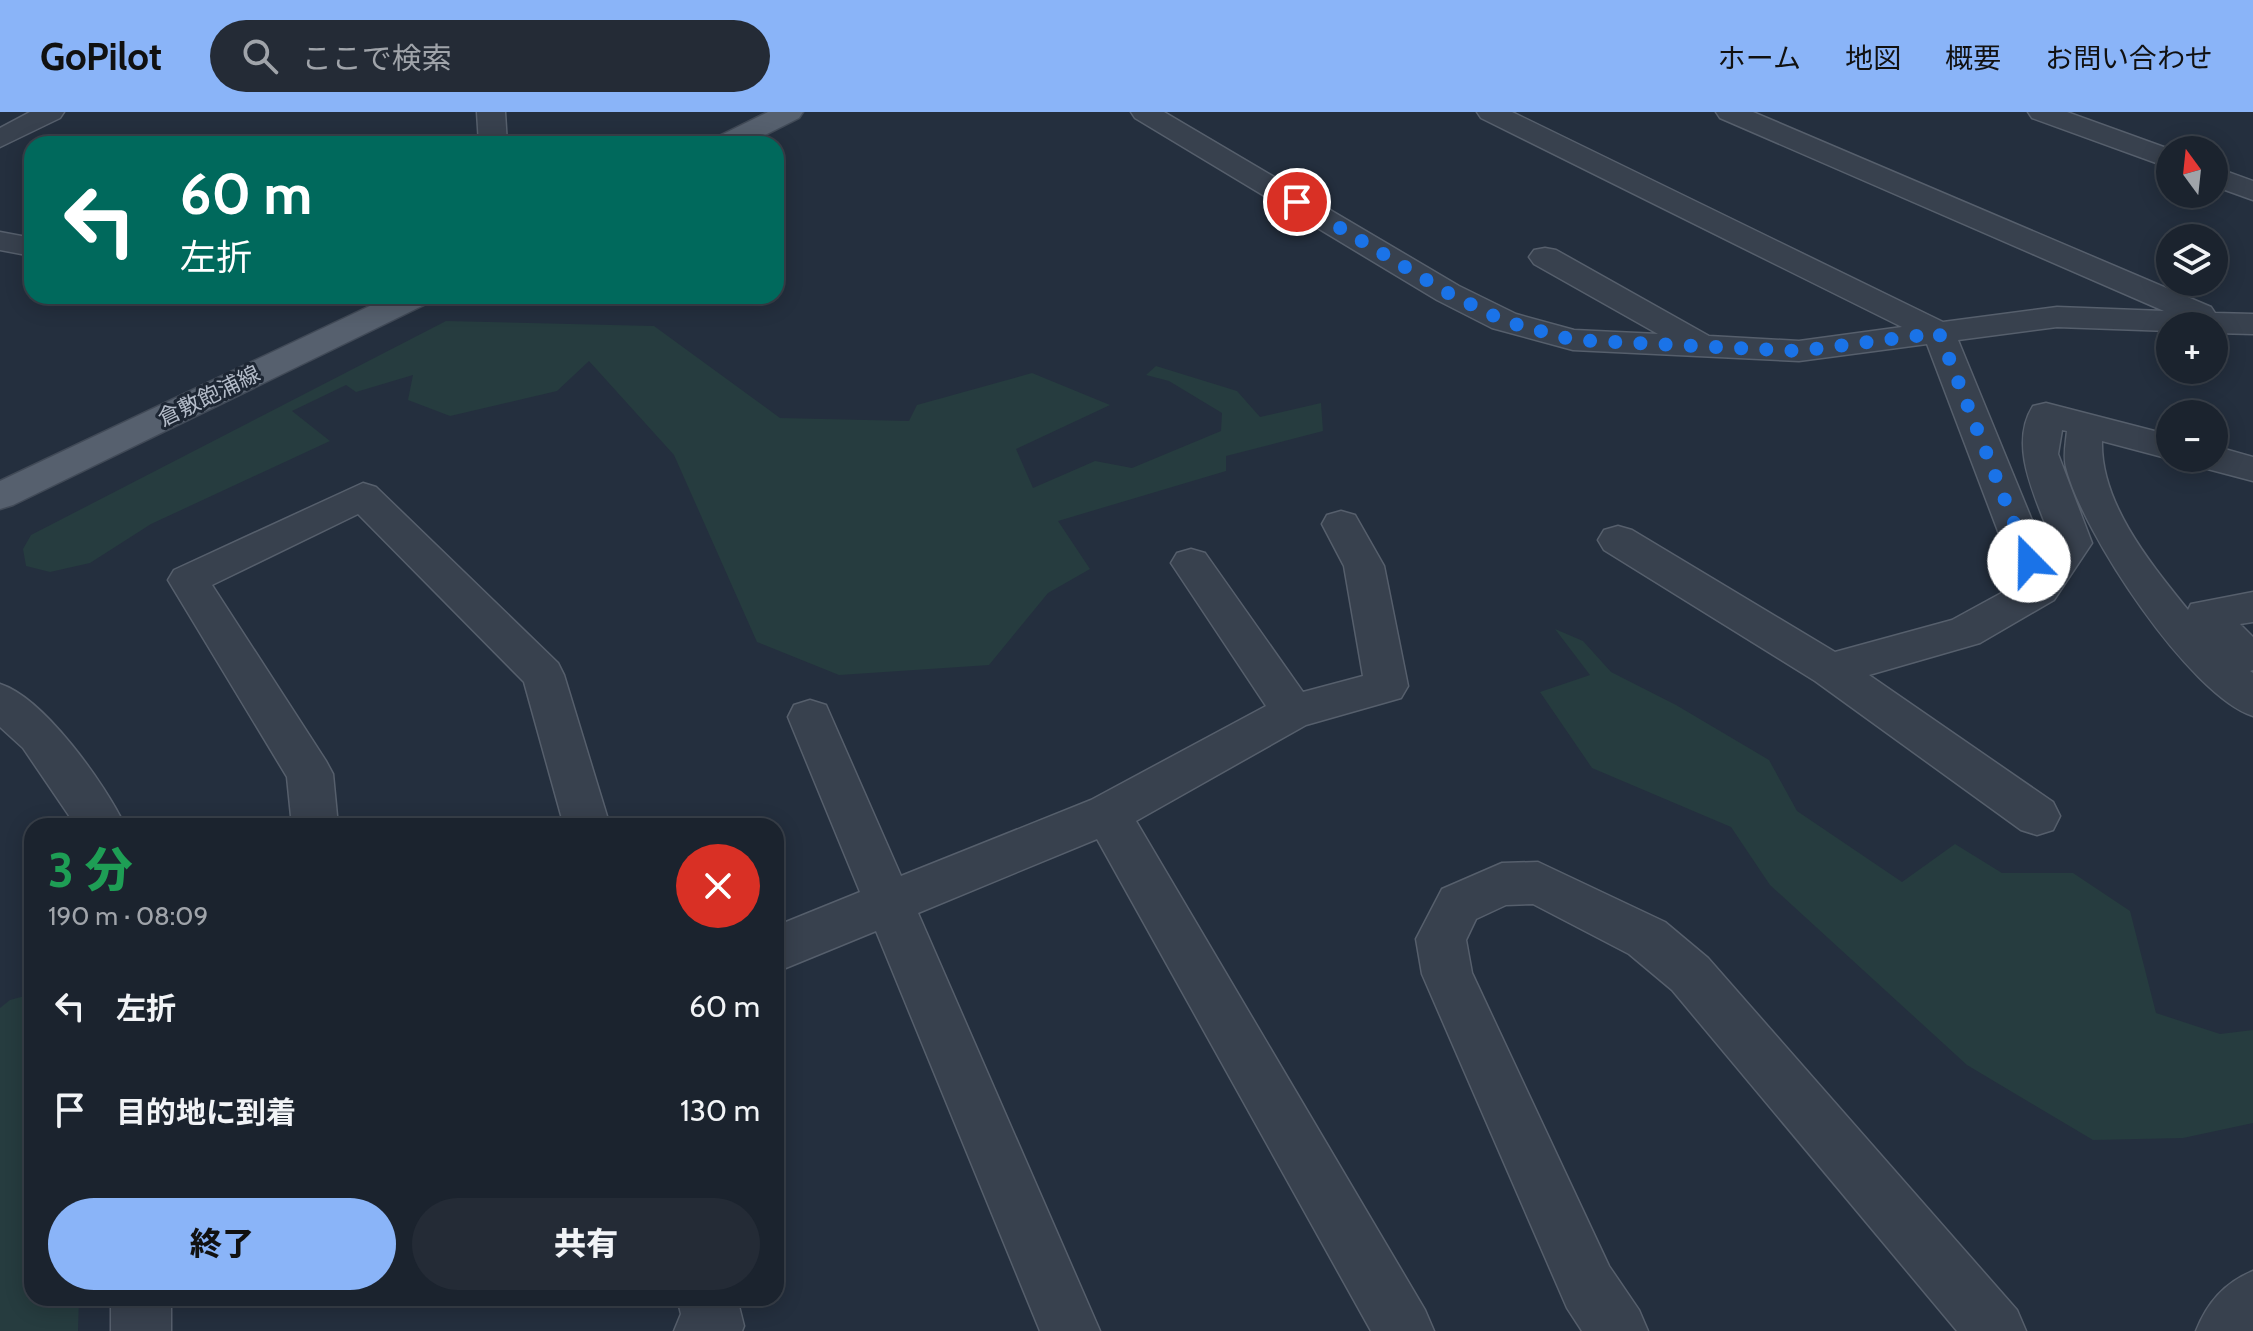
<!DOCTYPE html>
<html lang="ja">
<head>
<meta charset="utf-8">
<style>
  body { margin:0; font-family:Cabin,"Noto Sans JP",sans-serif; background:#242b36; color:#f1f3f6; height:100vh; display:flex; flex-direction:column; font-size:30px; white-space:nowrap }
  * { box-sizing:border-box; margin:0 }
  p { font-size:26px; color:#a0a4aa }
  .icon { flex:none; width:44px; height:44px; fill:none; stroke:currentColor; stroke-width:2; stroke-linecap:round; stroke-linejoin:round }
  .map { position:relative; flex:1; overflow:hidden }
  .sheet { position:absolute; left:24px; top:706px; width:760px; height:488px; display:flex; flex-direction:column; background:#1b232e; border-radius:24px; box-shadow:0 4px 20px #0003,0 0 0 2px #39404a }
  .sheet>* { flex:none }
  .top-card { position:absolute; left:24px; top:24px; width:760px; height:168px; border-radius:24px; box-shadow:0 4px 20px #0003,0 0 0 2px #39404a; background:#00695c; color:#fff; overflow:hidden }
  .needle { width:52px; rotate:345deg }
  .controls { position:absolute; left:2156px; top:24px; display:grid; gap:16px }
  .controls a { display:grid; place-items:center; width:72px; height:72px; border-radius:50%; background:#1b232e; box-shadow:0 4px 20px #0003,0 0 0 2px #39404a; font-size:40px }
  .pin { position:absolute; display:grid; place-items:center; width:68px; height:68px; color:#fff; margin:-34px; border:4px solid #fff; border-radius:50%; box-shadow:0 2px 8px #0007 }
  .me { position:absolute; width:88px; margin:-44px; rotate:338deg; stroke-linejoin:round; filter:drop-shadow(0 0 6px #0008) }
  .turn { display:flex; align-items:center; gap:28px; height:168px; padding:0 24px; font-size:36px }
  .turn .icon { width:104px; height:104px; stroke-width:2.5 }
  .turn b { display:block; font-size:56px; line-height:68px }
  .round { display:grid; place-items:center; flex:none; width:84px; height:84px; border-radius:42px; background:#242b36 }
  .headline { display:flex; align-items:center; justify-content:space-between; height:136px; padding:0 24px }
  h1 { font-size:48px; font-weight:800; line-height:60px; color:#1e9e55 }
  .primary-button { display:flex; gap:16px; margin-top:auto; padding:16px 24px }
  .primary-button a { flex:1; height:92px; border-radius:48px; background:#8ab4f8; color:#111; font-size:32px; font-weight:800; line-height:92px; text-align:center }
  .primary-button a+a { background:#242b36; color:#f1f3f6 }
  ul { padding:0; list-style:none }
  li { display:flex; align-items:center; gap:24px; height:104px; padding:0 24px }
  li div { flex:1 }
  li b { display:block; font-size:30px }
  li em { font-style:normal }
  header { display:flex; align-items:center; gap:48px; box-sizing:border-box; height:112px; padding:0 40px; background:#8ab4f8; color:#111 }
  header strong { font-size:38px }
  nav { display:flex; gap:44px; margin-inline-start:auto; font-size:28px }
  .search { width:560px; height:72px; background:#242b36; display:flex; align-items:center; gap:20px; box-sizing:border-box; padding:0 28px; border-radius:44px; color:#a0a4aa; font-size:30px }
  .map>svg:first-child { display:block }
  .green { fill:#263c3f }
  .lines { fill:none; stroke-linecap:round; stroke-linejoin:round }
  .minor-casing { stroke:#565f6c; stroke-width:3 }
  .major-casing { stroke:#414a57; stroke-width:3 }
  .minor { fill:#38414e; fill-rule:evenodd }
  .major { fill:#56606e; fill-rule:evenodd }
  .route { stroke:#1a73e8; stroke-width:14; stroke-dasharray:0 25.2 }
  .labels { text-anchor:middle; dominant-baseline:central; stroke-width:6; stroke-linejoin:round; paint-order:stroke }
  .far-street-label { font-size:22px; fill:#b4bcc9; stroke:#1d2633 }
</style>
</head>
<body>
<header>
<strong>GoPilot</strong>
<div class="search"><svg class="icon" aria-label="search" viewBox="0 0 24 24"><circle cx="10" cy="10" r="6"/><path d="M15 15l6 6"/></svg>ここで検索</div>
<nav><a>ホーム</a><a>地図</a><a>概要</a><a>お問い合わせ</a></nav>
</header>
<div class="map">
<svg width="2253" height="1219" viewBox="0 0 2253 1219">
  <rect width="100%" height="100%" fill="#242f3e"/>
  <g class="green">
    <polygon points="446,209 654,214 780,306 909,309 917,293 1032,261 1110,293 1016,337 1033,376 1095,349 1132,356 1221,319 1222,301 1169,269 1146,263 1156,254 1237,279 1260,305 1321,291 1323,319 1226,344 1226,359 1058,409 1090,457 1048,481 989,553 839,563 757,530 674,343 589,249 557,279 450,304 408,288 413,263 356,280 346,273 292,299 330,329 151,412 90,451 50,460 26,454 23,437 31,423"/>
    <polygon points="1555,517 1583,529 1611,560 1676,593 1769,648 1797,699 1902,770 1955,732 2002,761 2073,761 2130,799 2156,901 2220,922 2253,918 2253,1011 2183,1026 2093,1028 1967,953 1770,773 1731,715 1592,656 1540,580 1590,563"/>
    <polygon points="32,882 32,1186 79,1186 78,1219 0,1219 0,896 10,888"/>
  </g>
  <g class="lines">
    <g class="minor-casing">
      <g id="minor">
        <polygon points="30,0 64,0 60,6 0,35 0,16"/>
        <polygon points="477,0 505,0 507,32 479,32"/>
        <path d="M1131 0H1164L1459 174 1516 202 1574 218 1658 222 1534 152 1529 145 1534 138 1545 136 1556 138 1709 224 1799 229 1902 215 1481 6 1477 0H1512L1943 210 2057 195 2164 199 1720 6 1716 0H1753L2211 195 2215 201 2253 202V222L2214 221V214H2170V219L2057 215 1958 228 2045 440 2052 430C2038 389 2007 335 2033 294L2046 291 2170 323V346H2173L2170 347 2102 329C2100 391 2151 452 2188 498L2191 492 2253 480V510L2240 512 2253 525V558L2250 559 2253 561V604C2189 583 2082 420 2066 355 2063 344 2066 330 2067 319L2062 318 2058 342 2092 431 2054 488 1980 531 1869 563 2053 690 2060 704 2053 718 2037 723 2021 718 1815 569 1604 438 1598 428 1604 418 1618 414 1632 418 1835 540 1952 508 2018 472 1927 232 1799 249 1573 238 1492 216 1437 188 1135 6Z"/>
        <polygon points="2028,0 2067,0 2172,38 2170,56 2032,6"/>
        <polygon points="2214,55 2253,69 2253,88 2214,74"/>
        <polygon points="0,120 32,126 32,144 0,138"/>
        <polygon points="2214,334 2253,345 2253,369 2200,355 2195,346 2214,346"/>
        <polygon points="363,371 376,375 558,551 564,563 610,714 564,714 524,570 358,402 212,473 326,649 333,662 338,714 292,714 287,665 168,468 174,458"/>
        <polygon points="1341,399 1355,403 1384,454 1408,574 1401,586 1306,613 1136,709 1425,1198 1434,1219 1371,1219 1097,727 918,801 1100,1219 1040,1219 876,819 776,860 776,814 860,780 788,605 794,593 810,588 826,593 901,764 1091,688 1266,594 1171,451 1177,441 1191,437 1205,441 1303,580 1363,564 1344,454 1322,412 1327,403"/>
        <path d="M0 572C44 586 105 672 125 714H76L23 636 0 615Z"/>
        <polygon points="1538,750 1665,810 1708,846 2017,1198 2026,1219 1957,1219 1672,878 1629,842 1533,792 1506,793 1476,807 1466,828 1472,861 1609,1154 1639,1198 1648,1219 1582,1219 1567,1196 1422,862 1416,827 1442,777 1502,751"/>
        <path d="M2253 1159V1219H2196C2207 1191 2224 1171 2253 1159Z"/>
        <rect x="111" y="1186" width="60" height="33"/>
        <polygon points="677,1186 737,1186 744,1214 742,1219 674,1219 681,1202"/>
      </g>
    </g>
    <g class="major-casing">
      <g id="major">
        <polygon points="768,0 803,0 799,6 747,32 711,32 715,26"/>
        <polygon points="391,184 433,184 428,191 13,393 0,397 0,369"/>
      </g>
    </g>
    <use href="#minor" class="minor"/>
    <use href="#major" class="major"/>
  </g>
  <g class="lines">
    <polyline class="route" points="1297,90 1448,181 1504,209 1573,228 1799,239 1939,221 2029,449"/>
  </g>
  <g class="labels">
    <g class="far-street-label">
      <text transform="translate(209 284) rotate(-26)">倉敷飽浦線</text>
    </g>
  </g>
</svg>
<div class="controls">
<a><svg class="needle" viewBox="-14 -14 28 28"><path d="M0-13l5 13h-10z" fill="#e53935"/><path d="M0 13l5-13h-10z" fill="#a0a4aa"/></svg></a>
<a><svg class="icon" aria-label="layers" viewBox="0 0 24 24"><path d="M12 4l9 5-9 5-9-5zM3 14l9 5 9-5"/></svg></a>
<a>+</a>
<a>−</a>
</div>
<div class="pin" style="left:1297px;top:90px;background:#d93025"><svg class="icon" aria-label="arrive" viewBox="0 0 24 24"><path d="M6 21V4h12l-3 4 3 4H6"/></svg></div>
<svg class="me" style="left:2029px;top:449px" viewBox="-20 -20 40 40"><circle r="19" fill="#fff"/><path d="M0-13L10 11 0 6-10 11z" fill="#1a73e8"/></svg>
<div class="top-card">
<div class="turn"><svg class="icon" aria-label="left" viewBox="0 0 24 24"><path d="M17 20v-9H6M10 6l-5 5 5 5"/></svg><div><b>60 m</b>左折</div></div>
</div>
<section class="sheet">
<div class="headline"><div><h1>3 分</h1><p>190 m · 08:09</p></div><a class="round" style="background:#d93025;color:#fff"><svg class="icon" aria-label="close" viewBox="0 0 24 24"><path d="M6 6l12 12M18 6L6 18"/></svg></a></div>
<ul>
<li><svg class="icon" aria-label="left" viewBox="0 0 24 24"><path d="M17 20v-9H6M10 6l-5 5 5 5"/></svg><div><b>左折</b></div><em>60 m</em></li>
<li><svg class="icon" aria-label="arrive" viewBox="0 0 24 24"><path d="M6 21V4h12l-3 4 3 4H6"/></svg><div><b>目的地に到着</b></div><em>130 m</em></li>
</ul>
<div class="primary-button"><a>終了</a><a>共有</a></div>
</section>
</div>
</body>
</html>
